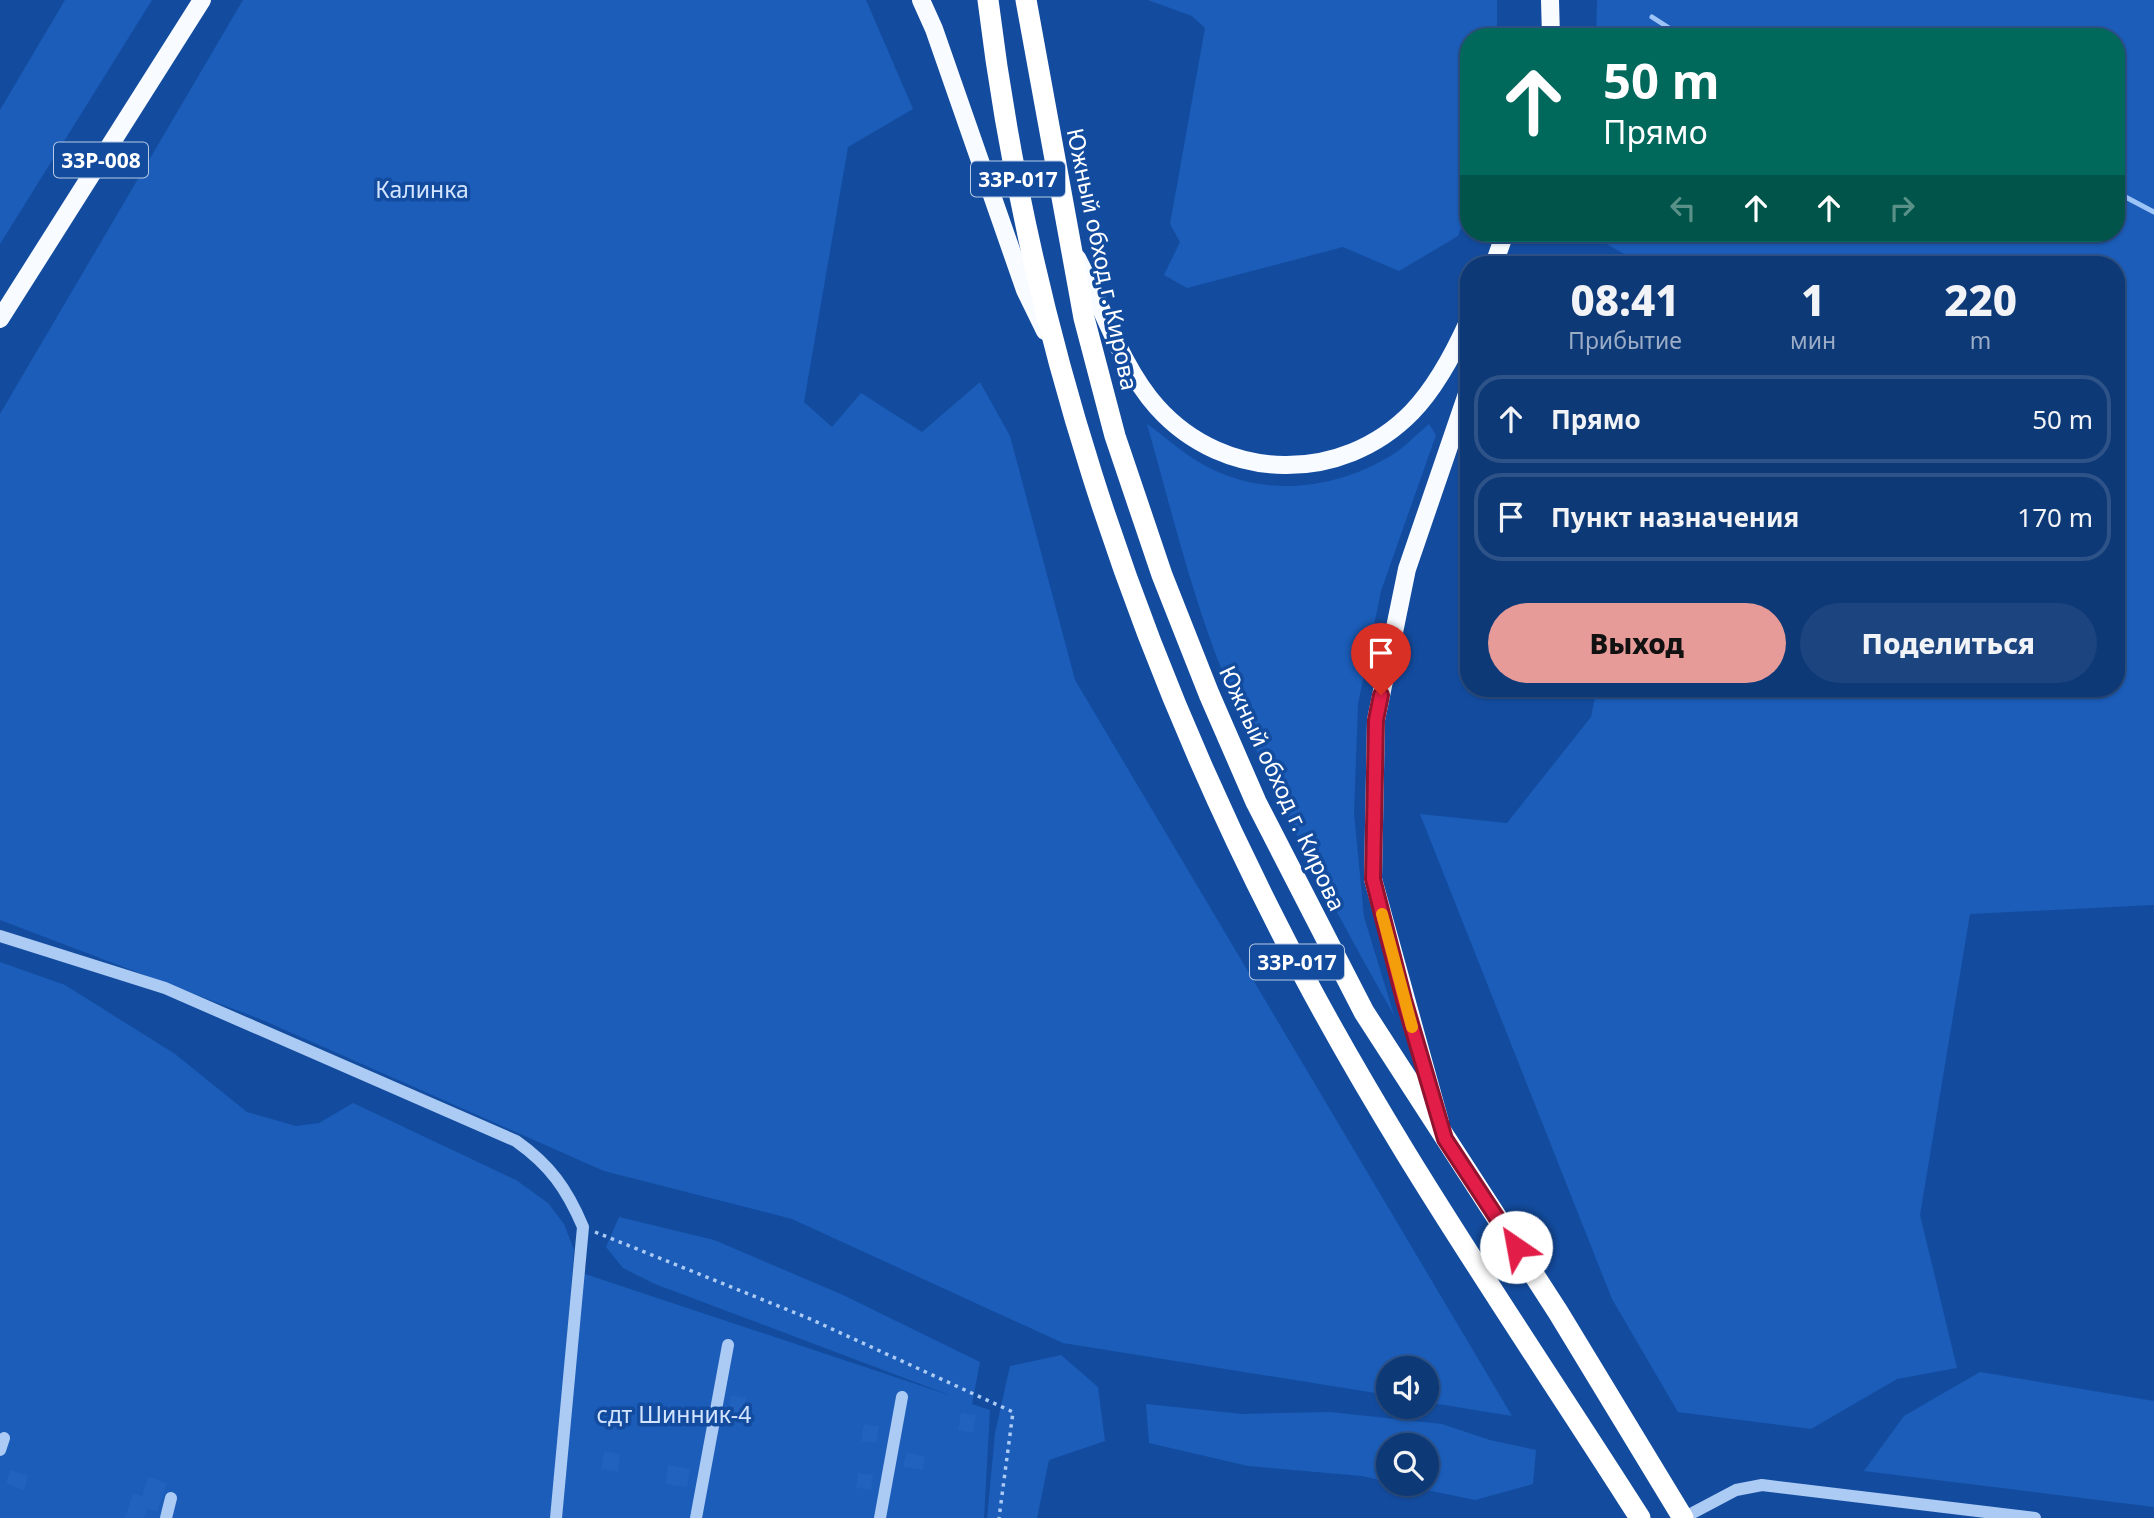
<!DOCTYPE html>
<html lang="ru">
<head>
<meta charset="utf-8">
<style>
  body { margin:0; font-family:"Noto Sans",sans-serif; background:#1c447f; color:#f1f3f6; height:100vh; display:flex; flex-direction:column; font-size:26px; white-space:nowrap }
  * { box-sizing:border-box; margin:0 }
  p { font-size:23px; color:#9bacc6 }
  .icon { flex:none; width:38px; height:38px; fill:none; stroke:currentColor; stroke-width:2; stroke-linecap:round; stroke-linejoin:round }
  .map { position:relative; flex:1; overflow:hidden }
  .sheet { position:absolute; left:1460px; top:256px; width:665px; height:441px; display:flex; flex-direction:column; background:#0e3977; border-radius:28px; box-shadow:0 2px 5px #0004,0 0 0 2px #2e5389 }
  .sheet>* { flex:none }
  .hud { position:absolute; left:1460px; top:28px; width:665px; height:214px; border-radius:28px; box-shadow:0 2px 5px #0004,0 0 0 2px #2e5389; background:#00695c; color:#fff; overflow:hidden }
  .buttons { position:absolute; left:1376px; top:1356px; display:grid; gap:14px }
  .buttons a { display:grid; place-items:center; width:63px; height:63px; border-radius:50%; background:#0e3977; box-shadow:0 2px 5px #0004,0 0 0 2px #2e5389; font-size:35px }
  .pin { position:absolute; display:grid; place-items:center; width:60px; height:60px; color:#fff; margin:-72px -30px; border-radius:50% 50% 50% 0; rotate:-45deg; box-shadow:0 0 7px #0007 }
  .pin .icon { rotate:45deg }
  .me { position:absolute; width:77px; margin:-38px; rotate:327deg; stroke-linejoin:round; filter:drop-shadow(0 0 5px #0008) }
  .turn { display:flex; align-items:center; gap:24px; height:147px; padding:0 28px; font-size:32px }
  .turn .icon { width:91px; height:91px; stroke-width:2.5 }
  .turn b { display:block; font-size:49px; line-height:60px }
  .lanes { display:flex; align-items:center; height:66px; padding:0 28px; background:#0003; justify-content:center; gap:35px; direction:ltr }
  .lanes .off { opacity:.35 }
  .eta { display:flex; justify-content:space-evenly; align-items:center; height:119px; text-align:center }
  .eta b { font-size:42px; font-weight:800; line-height:49px }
  .primary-button { display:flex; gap:14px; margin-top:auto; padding:14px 28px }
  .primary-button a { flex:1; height:80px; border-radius:42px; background:#e69b98; color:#111; font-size:28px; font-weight:800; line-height:80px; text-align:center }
  .primary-button a+a { background:#1c447f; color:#f1f3f6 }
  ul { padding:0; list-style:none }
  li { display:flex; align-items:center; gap:21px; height:88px; margin:0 14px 10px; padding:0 14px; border:4px solid #2e5389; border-radius:28px }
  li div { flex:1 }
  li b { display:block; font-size:26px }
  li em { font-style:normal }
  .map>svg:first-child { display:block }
  .green { fill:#1b5db9 }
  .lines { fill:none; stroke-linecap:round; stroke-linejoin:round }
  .stream { stroke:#9dc4f7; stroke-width:5 }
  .building { fill:#2162be }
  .path { stroke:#abcaf4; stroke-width:3.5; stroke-dasharray:3.5 5; stroke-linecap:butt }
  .minor { stroke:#abcaf4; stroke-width:12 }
  .major { stroke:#f8fbff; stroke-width:18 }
  .highway { stroke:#fff; stroke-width:21 }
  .route-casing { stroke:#92132f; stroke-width:18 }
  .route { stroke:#e11d48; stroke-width:12 }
  .slow { stroke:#f59e0b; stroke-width:12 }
  .labels { text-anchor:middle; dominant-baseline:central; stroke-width:7; stroke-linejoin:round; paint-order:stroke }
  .shield { fill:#134c9f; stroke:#b8c9e2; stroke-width:2 }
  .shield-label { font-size:21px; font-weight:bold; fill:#fff }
  .park-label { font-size:23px; fill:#d3e5fe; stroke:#134c9f }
  .street-label { font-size:23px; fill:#fff; stroke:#134c9f }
</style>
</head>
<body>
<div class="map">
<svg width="2154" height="1518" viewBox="0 0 2154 1518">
  <rect width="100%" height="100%" fill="#134c9f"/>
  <g class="green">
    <polygon points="65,0 152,0 0,244 0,110"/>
    <polygon points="243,0 866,0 913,109 848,147 804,402 832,427 861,393 922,432 980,382 1010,436 1075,680 1512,1416 1426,1402 1426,1368 1388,1368 1388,1395 1063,1343 792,1219 604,1171 260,1019 0,920 0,414"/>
    <polygon points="1148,0 1497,0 1497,37 1468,37 1468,208 1458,236 1399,271 1343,247 1187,288 1164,275 1180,242 1170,224 1205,28 1192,16"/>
    <polygon points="1597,0 2154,0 2154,905 1970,914 1920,1215 1957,1368 1897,1379 1811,1429 1678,1412 1612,1299 1420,814 1507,823 1591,717 1597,688 2116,688 2116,264 1642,264 1587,233 2116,233 2116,37 1596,37"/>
    <path d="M1147 424C1163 435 1178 449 1194 459 1255 499 1332 492 1392 455 1405 447 1417 434 1429 424L1436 435 1381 591 1358 704 1354 813 1364 917 1394 1015C1330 902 1269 788 1221 668 1190 589 1170 505 1147 424Z"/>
    <polygon points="0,962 65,985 175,1054 247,1112 296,1126 319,1123 353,1103 516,1180 548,1203 564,1224 574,1250 559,1441 550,1518 0,1518"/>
    <polygon points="619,1217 714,1240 843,1295 980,1362 972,1404 990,1410 984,1518 558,1518 582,1273 952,1396 655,1284 623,1268 606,1247"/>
    <polygon points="1061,1355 1098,1387 1105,1441 1049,1460 1037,1518 987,1518 995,1433 1010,1366"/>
    <polygon points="1980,1372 2154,1401 2154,1507 1864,1471 1904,1416"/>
    <polygon points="1146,1404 1242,1414 1330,1412 1442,1424 1490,1440 1536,1450 1533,1484 1475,1500 1398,1484 1426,1484 1426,1446 1388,1446 1388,1482 1362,1476 1248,1466 1149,1443"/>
  </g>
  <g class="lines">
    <g class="stream">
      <polyline points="1652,17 1683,37"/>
      <polyline points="2116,192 2154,212"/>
    </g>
  </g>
  <g class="building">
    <polygon points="731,1395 746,1398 743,1413 728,1411"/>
    <polygon points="961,1413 976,1415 973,1433 958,1430"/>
    <polygon points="864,1424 879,1426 876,1443 861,1441"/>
    <polygon points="604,1451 620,1454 618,1472 601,1469"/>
    <polygon points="906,1453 925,1456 923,1470 903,1467"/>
    <polygon points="668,1465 690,1469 687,1487 665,1484"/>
    <polygon points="10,1470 28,1476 24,1490 6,1484"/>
    <polygon points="858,1473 873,1475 871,1490 856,1488"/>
    <polygon points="148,1477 167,1483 157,1512 147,1509 144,1518 125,1518 133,1493 142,1496"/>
  </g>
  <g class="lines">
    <polyline class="path" points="595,1232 808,1318 1013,1412 999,1518"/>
    <g class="minor">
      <path d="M0 936 165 988 516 1141C550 1165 567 1189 583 1227L556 1518"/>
      <polyline points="0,1450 4,1438"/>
      <polyline points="166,1518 171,1498"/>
      <polyline points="696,1518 728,1345"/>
      <polyline points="880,1518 902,1397"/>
      <polyline points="1683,1518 1736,1490 1762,1485 2035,1518"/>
    </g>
    <g class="major">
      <polyline points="921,0 934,29 1025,290 1045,331"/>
      <polyline points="1550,0 1551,37"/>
      <path d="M1077 258C1103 307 1120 365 1157 407 1225 483 1342 484 1412 412 1436 387 1454 353 1468 322"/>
      <polyline points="1494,264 1505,233"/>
      <polyline points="0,319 202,0"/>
      <polyline points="1440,1122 1373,879 1376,720 1407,569 1468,391"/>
    </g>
    <g class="highway">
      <path d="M988 0C1027 321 1130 636 1277 924 1381 1131 1516 1323 1640 1518"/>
      <polyline points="1026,0 1084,318 1115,436 1162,575 1209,694 1256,802 1364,1012 1558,1312 1683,1518"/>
    </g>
  </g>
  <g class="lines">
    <g class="route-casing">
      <polyline id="route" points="1381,695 1376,720 1373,879 1404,1000 1445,1139 1516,1247"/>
    </g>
    <use href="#route" class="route"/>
    <polyline class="slow" points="1382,914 1412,1027"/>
  </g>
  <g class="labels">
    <g class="shield">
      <rect x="54" y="142.5" width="94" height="35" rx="5"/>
      <rect x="971" y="161.5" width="94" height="35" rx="5"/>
      <rect x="1250" y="944.5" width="94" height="35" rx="5"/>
    </g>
    <g class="shield-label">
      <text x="101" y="160">33Р-008</text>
      <text x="1018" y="179">33Р-017</text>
      <text x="1297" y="962">33Р-017</text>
    </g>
    <g class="park-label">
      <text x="422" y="189">Калинка</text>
      <text x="674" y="1414">сдт Шинник-4</text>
    </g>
    <g class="street-label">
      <text transform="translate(1103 259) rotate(78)">Южный обход г. Кирова</text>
      <text transform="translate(1283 788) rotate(65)">Южный обход г. Кирова</text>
    </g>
  </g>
</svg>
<div class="buttons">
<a><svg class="icon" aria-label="sound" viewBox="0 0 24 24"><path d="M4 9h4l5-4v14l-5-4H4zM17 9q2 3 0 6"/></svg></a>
<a><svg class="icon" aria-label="search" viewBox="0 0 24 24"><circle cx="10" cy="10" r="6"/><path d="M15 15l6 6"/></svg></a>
</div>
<div class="pin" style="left:1381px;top:695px;background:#d93025"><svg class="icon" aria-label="arrive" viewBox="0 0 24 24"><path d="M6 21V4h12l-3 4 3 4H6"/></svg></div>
<svg class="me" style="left:1516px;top:1247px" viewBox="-20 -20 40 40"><circle r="19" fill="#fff"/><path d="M0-13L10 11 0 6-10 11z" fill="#e11d48"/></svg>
<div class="hud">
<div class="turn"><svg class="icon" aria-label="ahead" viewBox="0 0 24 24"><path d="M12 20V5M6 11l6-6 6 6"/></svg><div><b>50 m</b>Прямо</div></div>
<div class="lanes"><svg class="icon off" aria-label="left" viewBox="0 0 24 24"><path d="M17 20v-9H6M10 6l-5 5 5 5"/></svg><svg class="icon" aria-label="ahead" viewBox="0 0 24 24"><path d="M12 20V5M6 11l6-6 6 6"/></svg><svg class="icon" aria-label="ahead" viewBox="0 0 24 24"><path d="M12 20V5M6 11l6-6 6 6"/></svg><svg class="icon off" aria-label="right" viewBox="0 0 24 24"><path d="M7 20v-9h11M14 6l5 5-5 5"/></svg></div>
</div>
<section class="sheet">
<div class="eta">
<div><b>08:41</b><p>Прибытие</p></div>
<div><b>1</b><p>мин</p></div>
<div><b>220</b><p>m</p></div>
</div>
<ul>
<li><svg class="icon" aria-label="ahead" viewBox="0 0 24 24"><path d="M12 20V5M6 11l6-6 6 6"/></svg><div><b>Прямо</b></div><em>50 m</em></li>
<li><svg class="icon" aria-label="arrive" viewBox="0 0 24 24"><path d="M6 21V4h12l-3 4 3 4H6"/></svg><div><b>Пункт назначения</b></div><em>170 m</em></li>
</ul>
<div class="primary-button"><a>Выход</a><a>Поделиться</a></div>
</section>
</div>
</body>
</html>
